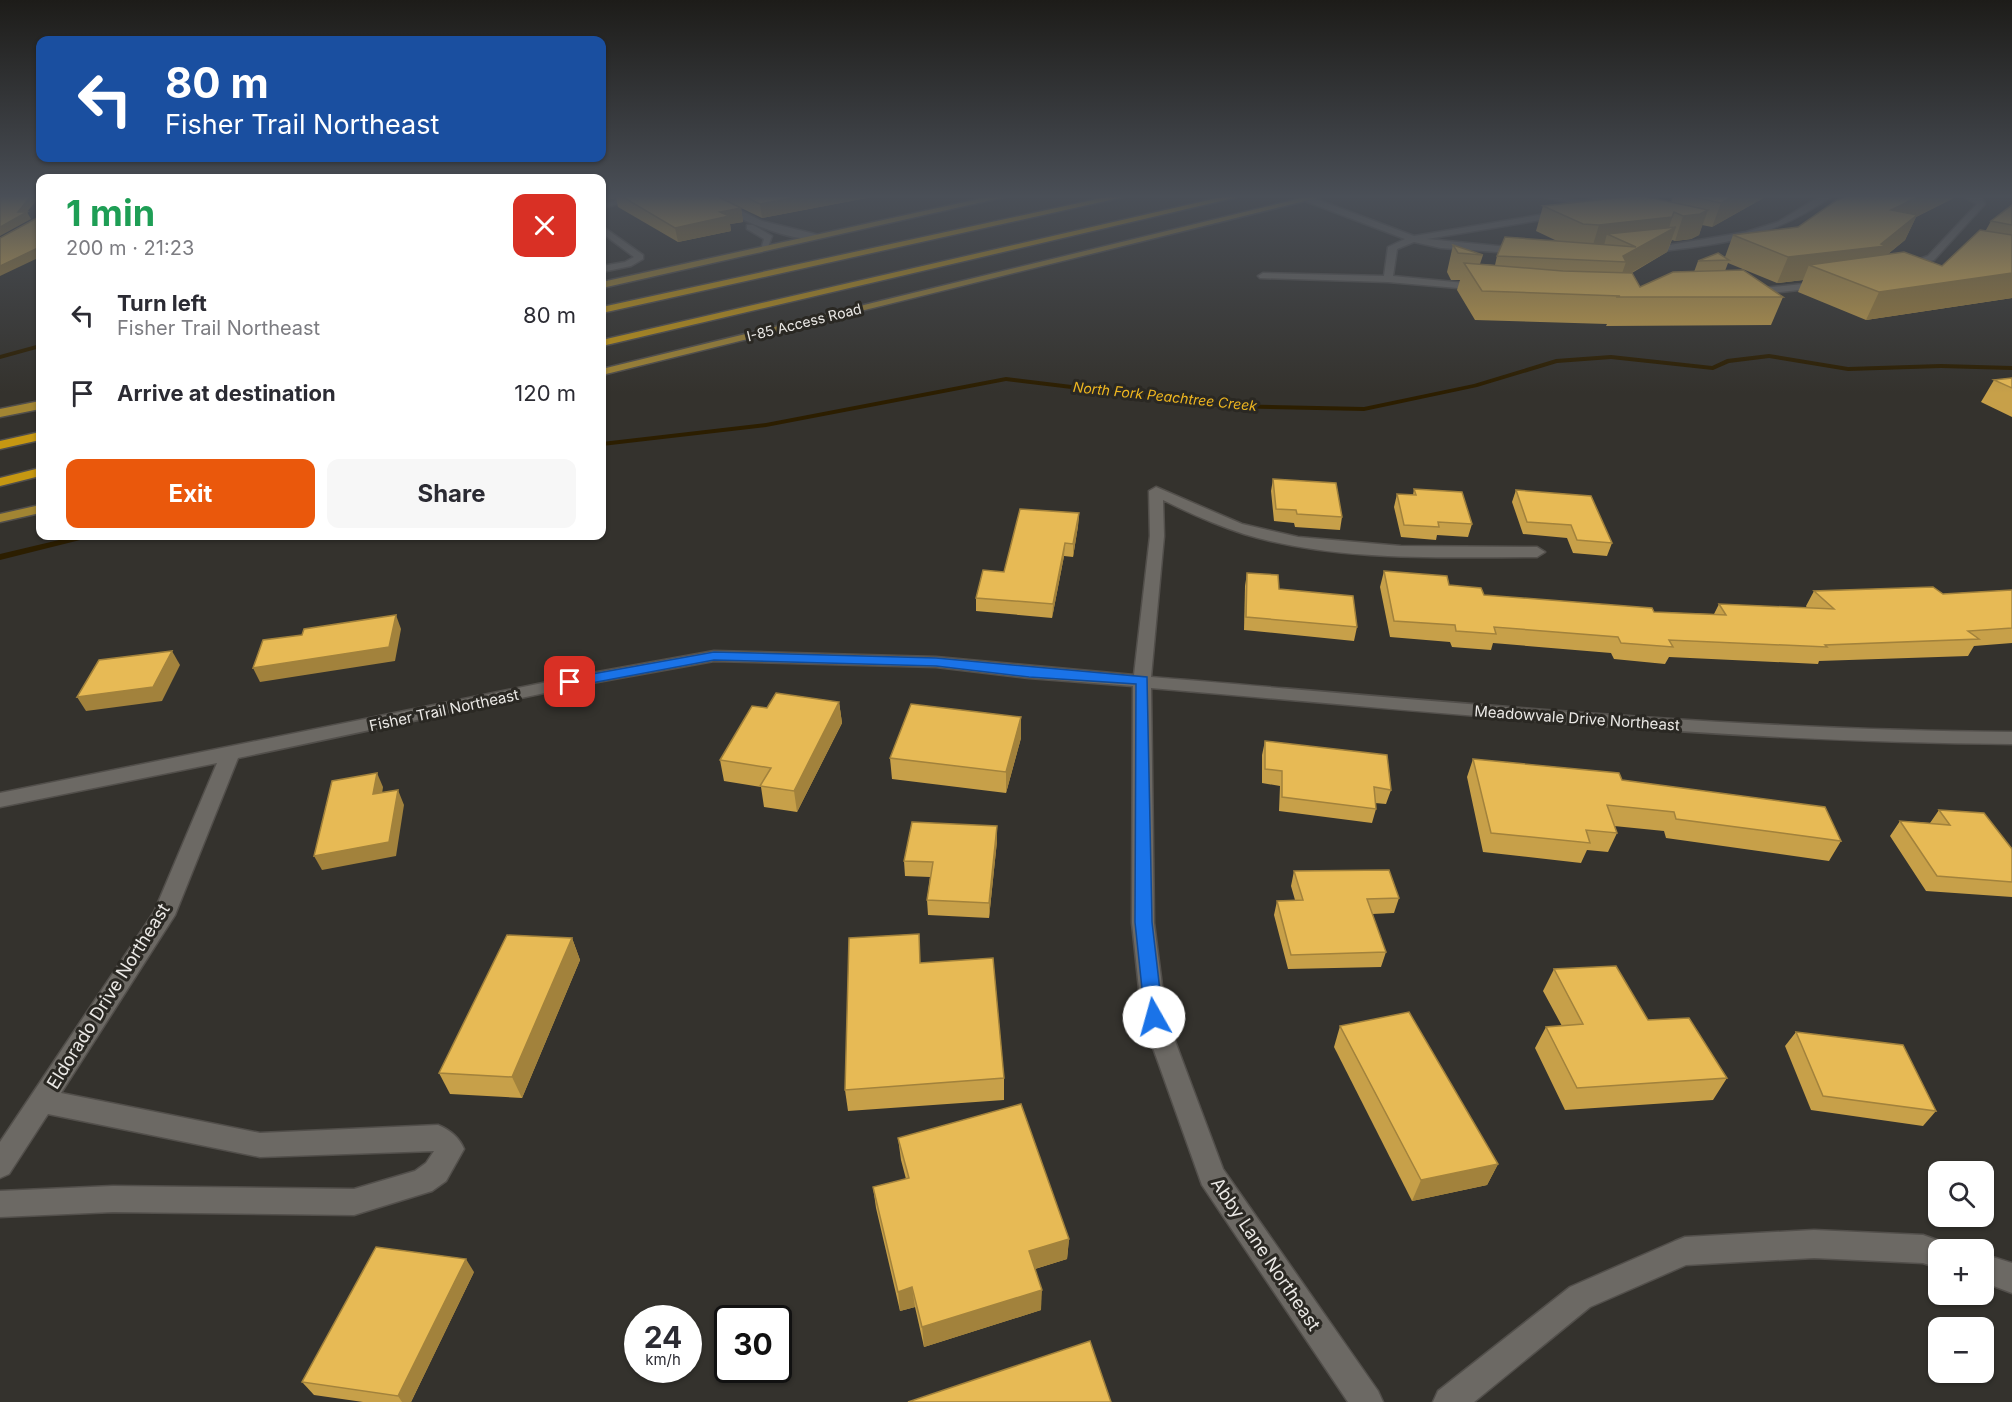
<!DOCTYPE html>
<html lang="en">
<head>
<meta charset="utf-8">
<style>
  body { margin:0; font-family:Inter,sans-serif; background:#f7f7f7; color:#2b2b33; height:100vh; display:flex; flex-direction:column; font-size:22px; white-space:nowrap }
  * { box-sizing:border-box; margin:0 }
  p { font-size:20px; color:#7c7c81 }
  .icon { flex:none; width:33px; height:33px; fill:none; stroke:currentColor; stroke-width:2; stroke-linecap:round; stroke-linejoin:round }
  .map { position:relative; flex:1; overflow:hidden }
  .side { position:absolute; left:36px; top:174px; width:570px; height:366px; display:flex; flex-direction:column; background:#fff; border-radius:12px; box-shadow:0 2px 4px #0004 }
  .side>* { flex:none }
  .top-card { position:absolute; left:36px; top:36px; width:570px; height:126px; border-radius:12px; box-shadow:0 2px 4px #0004; background:#1a4fa0; color:#fff; overflow:hidden }
  .tools { position:absolute; left:1928px; top:1161px; display:grid; gap:12px }
  .tools a { display:grid; place-items:center; width:66px; height:66px; border-radius:12px; background:#fff; box-shadow:0 2px 4px #0004; font-size:30px }
  .speed { position:absolute; left:624px; top:1305px; display:flex; gap:12px; font-size:30px; font-weight:700; text-align:center }
  .speed>* { display:grid; place-content:center; width:78px; height:78px; border-radius:50%; background:#fff; box-shadow:0 2px 4px #0004; line-height:1 }
  .speed small { font-size:15px; font-weight:400 }
  .speed .limit { border:3px solid #111; border-radius:9px; background:#fff; color:#111 }
  .pin { position:absolute; display:grid; place-items:center; width:51px; height:51px; color:#fff; margin:-26px; border-radius:12px; box-shadow:0 3px 9px #0006 }
  .me { position:absolute; width:66px; margin:-33px; rotate:353deg; stroke-linejoin:round; filter:drop-shadow(0 0 4px #0008) }
  .turn { display:flex; align-items:center; gap:21px; height:126px; padding:0 30px; font-size:27px }
  .turn .icon { width:78px; height:78px; stroke-width:2.5 }
  .turn b { display:block; font-size:42px; line-height:51px }
  .round { display:grid; place-items:center; flex:none; width:63px; height:63px; border-radius:12px; background:#f7f7f7 }
  .summary { display:flex; align-items:center; justify-content:space-between; height:102px; padding:0 30px }
  h1 { font-size:36px; font-weight:700; line-height:45px; color:#1e9e55 }
  .primary-button { display:flex; gap:12px; margin-top:auto; padding:12px 30px }
  .primary-button a { flex:1; height:69px; border-radius:12px; background:#ea580c; color:#fff; font-size:24px; font-weight:700; line-height:69px; text-align:center }
  .primary-button a+a { background:#f7f7f7; color:#2b2b33 }
  ul { padding:0; list-style:none }
  li { display:flex; align-items:center; gap:18px; height:78px; padding:0 30px }
  li div { flex:1 }
  li b { display:block; font-size:22px }
  li em { font-style:normal }
  .map>svg:first-child { display:block }
  .lines { fill:none; stroke-linecap:round; stroke-linejoin:round }
  .stream { fill:#2c1e00; fill-rule:evenodd }
  .minor-casing { stroke:#524f4b; stroke-width:3 }
  .major-casing { stroke:#524f4b; stroke-width:3 }
  .highway-casing { stroke:#524f4b; stroke-width:3 }
  .minor { fill:#6c6964; fill-rule:evenodd }
  .major { fill:#a28533; fill-rule:evenodd }
  .highway { fill:#c69712; fill-rule:evenodd }
  .wall { fill:#c7a049 }
  .shaded-wall { fill:#a2823c }
  .building { fill:#e7ba55; stroke:#a2823c; stroke-width:1.5 }
  .route { fill:#1a73e8; stroke:#114b97; stroke-width:1.5 }
  .labels { text-anchor:middle; dominant-baseline:central; stroke-width:6; stroke-linejoin:round; paint-order:stroke }
  .far-street-label { font-size:14px; fill:#eae8e5; stroke:#2a2823 }
  .far-water-label { font-size:14px; font-style:italic; fill:#eeb620; stroke:#2a2823 }
  .street-label { font-size:15px; fill:#eae8e5; stroke:#2a2823 }
  .near-street-label { font-size:18px; fill:#eae8e5; stroke:#2a2823 }
</style>
</head>
<body>
<div class="map">
<svg width="2012" height="1402" viewBox="0 0 2012 1402">
  <rect width="100%" height="100%" fill="#34322d"/>
  <g class="lines">
    <g class="stream">
      <polygon points="40,344 40,348 0,359 0,355"/>
      <polygon points="1769,354 1848,367 1941,364 2012,366 2012,370 1941,368 1848,371 1769,358 1729,363 1713,370 1611,359 1557,363 1477,387 1364,411 1228,408 1006,381 766,427 602,446 602,442 766,423 1006,377 1228,404 1364,407 1474,384 1556,359 1611,355 1712,366 1727,359"/>
      <polygon points="76,536 89,536 88,538 0,560 0,554"/>
    </g>
    <g class="minor-casing">
      <g id="minor">
        <polygon points="635,196 652,196 602,208 602,204"/>
        <path d="M700 196H711L762 221 823 236C803 250 718 211 700 196Z"/>
        <polygon points="1308,196 1414,236 1545,214 1574,204 1540,196 1584,201 1599,196 1612,196 1547,219 1427,239 1528,249 1530,251 1525,254 1441,248 1414,242 1397,249 1393,276 1485,285 1485,289 1481,290 1388,282 1260,278 1258,276 1263,273 1384,276 1388,247 1405,239 1305,201"/>
        <path d="M1832 196C1768 241 1720 244 1645 253L1640 250 1746 232 1778 222 1819 197Z"/>
        <polygon points="1962,196 1982,198 1985,204 1934,260 1899,270 1899,266 1928,256 1977,204"/>
        <polygon points="747,225 753,225 772,236 767,250 761,250 764,239 747,229"/>
        <polygon points="602,226 643,255 643,259 631,266 602,272 602,266 625,262 634,257 602,233"/>
        <polygon points="1823,282 1828,285 1827,287 1752,295 1747,292 1752,289"/>
        <path d="M1156 487 1242 524 1298 537 1401 546 1537 547 1545 552 1537 557C1441 557 1337 562 1244 534 1216 525 1189 513 1163 500L1164 536 1151 677C1438 701 1724 730 2012 732V744C1723 742 1438 712 1151 688L1154 923 1166 1017 1223 1169 1378 1391 1383 1402H1348L1202 1185 1142 1017 1132 923 1133 686 1029 678 936 667 714 661 592 683 238 758 175 915 61 1093 260 1133 438 1125C450 1130 459 1137 464 1149L446 1181 432 1191 354 1215 113 1212 0 1217V1191L113 1186 354 1189 415 1171 426 1163 434 1151 260 1157 48 1114 9 1174 0 1178V1142L154 912 217 763 0 807V793L592 673 714 651 936 657 1134 675 1150 536 1149 491Z"/>
        <polygon points="1814,1230 1923,1235 1948,1244 1950,1250 1938,1250 1938,1268 1923,1263 1814,1258 1686,1265 1590,1307 1474,1402 1433,1402 1438,1391 1570,1287 1675,1241 1685,1237"/>
        <polygon points="1983,1254 2012,1263 2012,1293 1983,1282"/>
      </g>
    </g>
    <g class="major-casing">
      <g id="major">
        <polygon points="992,196 1009,196 602,288 602,282"/>
        <polygon points="1310,196 1325,196 602,375 602,369"/>
        <polygon points="40,401 40,409 0,417 0,409"/>
        <polygon points="40,505 40,513 0,522 0,514"/>
      </g>
    </g>
    <g class="highway-casing">
      <g id="highway">
        <polygon points="1111,196 1128,196 602,313 602,307"/>
        <polygon points="1226,196 1242,196 602,346 602,340"/>
        <polygon points="40,432 40,440 0,449 0,441"/>
        <polygon points="40,468 40,476 0,486 0,478"/>
      </g>
    </g>
    <use href="#minor" class="minor"/>
    <use href="#major" class="major"/>
    <use href="#highway" class="highway"/>
  </g>
  <g class="wall">
    <polygon points="602,196 877,196 762,218 741,208 743,222 730,224 731,231 678,242 618,207 616,198 607,200"/>
    <polygon points="1673,196 1767,196 1712,227 1702,225 1699,235 1691,239 1675,241 1672,240 1667,252 1632,273 1640,287 1694,272 1698,261 1725,257 1733,235 1798,227 1956,197 1916,217 1905,240 1888,254 1942,266 1986,230 1991,221 2012,205 2012,298 1866,320 1798,292 1803,280 1777,283 1728,263 1725,271 1783,297 1771,325 1606,326 1607,324 1475,320 1457,290 1460,280 1451,280 1447,272 1453,245 1483,255 1480,264 1495,265 1497,256 1557,241 1536,231 1543,206 1671,202"/>
    <polygon points="2012,378 2012,417 1981,402 1994,380"/>
    <polygon points="1273,479 1342,517 1340,530 1295,527 1294,523 1274,521 1271,491"/>
    <polygon points="1414,489 1472,524 1468,537 1437,535 1436,540 1401,537 1394,507 1397,494 1413,495"/>
    <polygon points="1516,490 1612,543 1607,556 1573,553 1567,538 1523,534 1512,502"/>
    <polygon points="1079,513 1078,526 1073,557 1064,556 1052,618 976,611 976,598 1004,572"/>
    <polygon points="1384,571 1449,585 1484,595 1654,612 1714,614 1719,604 1807,608 1806,606 1814,591 1943,594 2012,590 2012,643 1974,646 1968,656 1819,661 1818,664 1669,657 1665,664 1614,659 1611,653 1493,643 1491,650 1452,647 1450,642 1390,637 1380,587"/>
    <polygon points="1247,573 1357,627 1354,641 1244,630 1245,586"/>
    <polygon points="839,702 842,723 797,812 764,807 761,787 724,781 720,760 767,708"/>
    <polygon points="1021,738 1006,793 892,779 890,758"/>
    <polygon points="1265,741 1391,790 1386,804 1375,803 1376,809 1372,823 1279,811 1280,786 1262,783 1262,755"/>
    <polygon points="1473,759 1622,780 1841,841 1829,861 1666,838 1664,831 1614,826 1617,833 1608,852 1587,850 1581,863 1483,852 1467,777"/>
    <polygon points="1939,810 2012,849 2012,897 1926,891 1890,836 1900,821 1930,823"/>
    <polygon points="997,826 997,841 989,918 928,915 927,900 930,877 905,876 904,861"/>
    <polygon points="1294,871 1399,898 1394,913 1372,914 1386,952 1381,967 1288,969 1274,915 1277,901 1295,900 1291,886"/>
    <polygon points="572,938 580,960 522,1098 450,1094 439,1073"/>
    <polygon points="921,963 1004,1078 1004,1100 848,1111 845,1090"/>
    <polygon points="1554,969 1648,1020 1727,1078 1713,1100 1565,1110 1535,1048 1546,1027 1562,1026 1543,991"/>
    <polygon points="1340,1026 1498,1164 1487,1185 1412,1201 1334,1047"/>
    <polygon points="1796,1032 1936,1111 1923,1126 1811,1110 1785,1046"/>
    <polygon points="898,1138 1069,1239 1067,1259 1035,1269 1041,1310 924,1347 915,1307 900,1311 876,1208 873,1187 906,1179 901,1160"/>
    <polygon points="474,1272 411,1402 363,1402 314,1395 302,1382"/>
  </g>
  <g class="shaded-wall">
    <polygon points="31,196 40,196 27,212 31,219 0,236 0,227 18,212"/>
    <polygon points="607,196 616,196 616,198 607,200"/>
    <polygon points="804,196 877,196 762,218 760,204"/>
    <polygon points="1733,196 1767,196 1712,227 1721,203"/>
    <polygon points="1920,196 1957,196 1916,217 1905,240 1878,262 1809,265 1803,280 1777,283 1788,257"/>
    <polygon points="741,208 743,222 730,224 731,231 678,242 675,228 720,212"/>
    <polygon points="1708,210 1699,235 1691,239 1675,241 1683,216"/>
    <polygon points="1674,212 1668,231 1676,227 1667,252 1620,279 1626,262 1623,256 1643,245 1607,234 1603,249 1591,251 1599,225"/>
    <polygon points="40,247 40,257 0,276 0,266"/>
    <polygon points="2012,273 2012,298 1866,320 1879,292"/>
    <polygon points="1079,513 1078,526 1073,557 1073,544"/>
    <polygon points="1065,543 1064,556 1052,618 1053,604"/>
    <polygon points="396,615 401,629 395,661 260,682 253,668"/>
    <polygon points="172,651 180,665 162,701 86,711 77,697"/>
    <polygon points="839,702 842,723 797,812 794,791"/>
    <polygon points="1021,717 1021,738 1006,793 1006,772"/>
    <polygon points="377,773 383,787 380,809 373,794"/>
    <polygon points="398,790 404,805 396,856 322,870 314,856"/>
    <polygon points="997,826 997,841 989,918 989,903"/>
    <polygon points="572,938 580,960 522,1098 512,1077"/>
    <polygon points="1498,1164 1487,1185 1412,1201 1421,1180"/>
    <polygon points="1069,1239 1067,1259 1028,1271 1029,1251"/>
    <polygon points="466,1259 474,1272 411,1402 402,1402 398,1396"/>
    <polygon points="912,1287 915,1307 900,1311 898,1292"/>
    <polygon points="1042,1290 1041,1310 924,1347 922,1327"/>
  </g>
  <g class="building">
    <polygon points="0,196 31,196 18,212 27,212 0,227"/>
    <polygon points="621,196 717,196 741,208 720,212 729,216 675,228"/>
    <polygon points="743,196 804,196 760,204"/>
    <polygon points="1634,196 1643,196 1708,210 1700,214 1683,216 1674,212 1672,217 1599,225 1583,224 1543,206"/>
    <polygon points="1689,196 1733,196 1721,203"/>
    <polygon points="1846,196 1920,196 1891,210 1917,215 1881,244 1886,246 1788,257 1733,235 1798,227 1837,200"/>
    <polygon points="2012,205 2012,225 1991,221"/>
    <polygon points="39,212 40,212 40,247 0,266 0,238 37,218"/>
    <polygon points="1676,227 1623,256 1626,262 1497,256 1505,237 1636,247 1607,234"/>
    <polygon points="1980,230 2012,235 2012,273 1879,292 1809,265 1904,252 1942,266"/>
    <polygon points="1453,245 1483,255 1458,253"/>
    <polygon points="1718,253 1729,260 1698,261"/>
    <polygon points="1464,263 1563,271 1632,273 1640,287 1673,272 1743,270 1783,297 1616,297 1620,296 1482,291"/>
    <polygon points="2012,378 2012,388 1994,380"/>
    <polygon points="1273,479 1336,483 1342,517 1297,514 1296,510 1276,509"/>
    <polygon points="1414,489 1462,492 1472,524 1438,522 1439,527 1404,525 1397,494 1416,495"/>
    <polygon points="1516,490 1591,496 1612,543 1577,540 1571,525 1527,522"/>
    <polygon points="1020,509 1079,513 1073,544 1065,543 1053,604 976,598 983,570 1004,572"/>
    <polygon points="1384,571 1447,576 1449,585 1481,588 1484,595 1652,608 1654,612 1726,615 1719,604 1834,609 1814,591 1933,587 1943,594 2012,590 2012,628 1968,631 1979,639 1825,645 1827,647 1669,640 1673,647 1621,643 1618,637 1494,627 1496,634 1456,631 1455,625 1394,621"/>
    <polygon points="1247,573 1278,575 1279,589 1353,596 1357,627 1246,617"/>
    <polygon points="396,615 389,647 253,668 263,640 302,635 304,629"/>
    <polygon points="172,651 153,687 77,697 99,660"/>
    <polygon points="776,693 839,702 794,791 760,786 771,768 720,760 752,706 767,708"/>
    <polygon points="911,704 1021,717 1006,772 890,758"/>
    <polygon points="1265,741 1387,755 1391,790 1374,787 1376,809 1282,797 1282,771 1265,769"/>
    <polygon points="1473,759 1619,773 1622,780 1825,807 1841,841 1676,819 1674,812 1607,805 1617,833 1586,830 1590,843 1491,833"/>
    <polygon points="377,773 373,794 398,790 389,842 314,856 332,781"/>
    <polygon points="1939,810 1984,813 2012,849 2012,882 1937,876 1900,821 1950,825"/>
    <polygon points="912,822 997,826 989,903 927,900 933,862 904,861"/>
    <polygon points="1389,870 1399,898 1367,899 1386,952 1291,955 1277,901 1303,900 1294,871"/>
    <polygon points="919,934 920,963 993,958 1004,1078 845,1090 849,938"/>
    <polygon points="507,935 572,938 512,1077 439,1073"/>
    <polygon points="1616,966 1648,1020 1689,1018 1727,1078 1577,1088 1546,1027 1583,1024 1554,969"/>
    <polygon points="1409,1012 1498,1164 1421,1180 1340,1026"/>
    <polygon points="1796,1032 1903,1045 1936,1111 1823,1096"/>
    <polygon points="1021,1104 1069,1239 1029,1251 1042,1290 922,1327 912,1287 898,1292 873,1187 909,1178 898,1138"/>
    <polygon points="376,1247 466,1259 398,1396 302,1382"/>
    <polygon points="1090,1341 1111,1402 908,1402"/>
  </g>
  <linearGradient id="sky" x2="0" y2="1"><stop stop-color="#1d1c19"/><stop offset="0.5" stop-color="#4a4f57"/><stop offset="1" stop-color="#4a4f57" stop-opacity="0"/></linearGradient>
  <rect width="2012" height="393" fill="url(#sky)"/>
  <polygon class="route" points="714,652 936,658 1147,677 1152,922 1163,1017 1161,1022 1154,1024 1148,1022 1145,1017 1135,922 1136,684 1029,677 936,666 714,660 570,687 563,682 570,678"/>
  <g class="labels">
    <g class="far-street-label">
      <text transform="translate(804 322) rotate(-14)">I-85 Access Road</text>
    </g>
    <g class="far-water-label">
      <text transform="translate(1165 396) rotate(6)">North Fork Peachtree Creek</text>
    </g>
    <g class="street-label">
      <text transform="translate(444 710) rotate(-12)">Fisher Trail Northeast</text>
      <text transform="translate(1577 718) rotate(4)">Meadowvale Drive Northeast</text>
    </g>
    <g class="near-street-label">
      <text transform="translate(108 996) rotate(-58)">Eldorado Drive Northeast</text>
      <text transform="translate(1266 1254) rotate(56)">Abby Lane Northeast</text>
    </g>
  </g>
</svg>
<div class="tools">
<a><svg class="icon" aria-label="search" viewBox="0 0 24 24"><circle cx="10" cy="10" r="6"/><path d="M15 15l6 6"/></svg></a>
<a>+</a>
<a>−</a>
</div>
<div class="speed"><div>24<small>km/h</small></div><div class="limit">30</div></div>
<div class="pin" style="left:570px;top:682px;background:#d93025"><svg class="icon" aria-label="arrive" viewBox="0 0 24 24"><path d="M6 21V4h12l-3 4 3 4H6"/></svg></div>
<svg class="me" style="left:1154px;top:1017px" viewBox="-20 -20 40 40"><circle r="19" fill="#fff"/><path d="M0-13L10 11 0 6-10 11z" fill="#1a73e8"/></svg>
<div class="top-card">
<div class="turn"><svg class="icon" aria-label="left" viewBox="0 0 24 24"><path d="M17 20v-9H6M10 6l-5 5 5 5"/></svg><div><b>80 m</b>Fisher Trail Northeast</div></div>
</div>
<section class="side">
<div class="summary"><div><h1>1 min</h1><p>200 m · 21:23</p></div><a class="round" style="background:#d93025;color:#fff"><svg class="icon" aria-label="close" viewBox="0 0 24 24"><path d="M6 6l12 12M18 6L6 18"/></svg></a></div>
<ul>
<li><svg class="icon" aria-label="left" viewBox="0 0 24 24"><path d="M17 20v-9H6M10 6l-5 5 5 5"/></svg><div><b>Turn left</b><p>Fisher Trail Northeast</p></div><em>80 m</em></li>
<li><svg class="icon" aria-label="arrive" viewBox="0 0 24 24"><path d="M6 21V4h12l-3 4 3 4H6"/></svg><div><b>Arrive at destination</b></div><em>120 m</em></li>
</ul>
<div class="primary-button"><a>Exit</a><a>Share</a></div>
</section>
</div>
</body>
</html>
